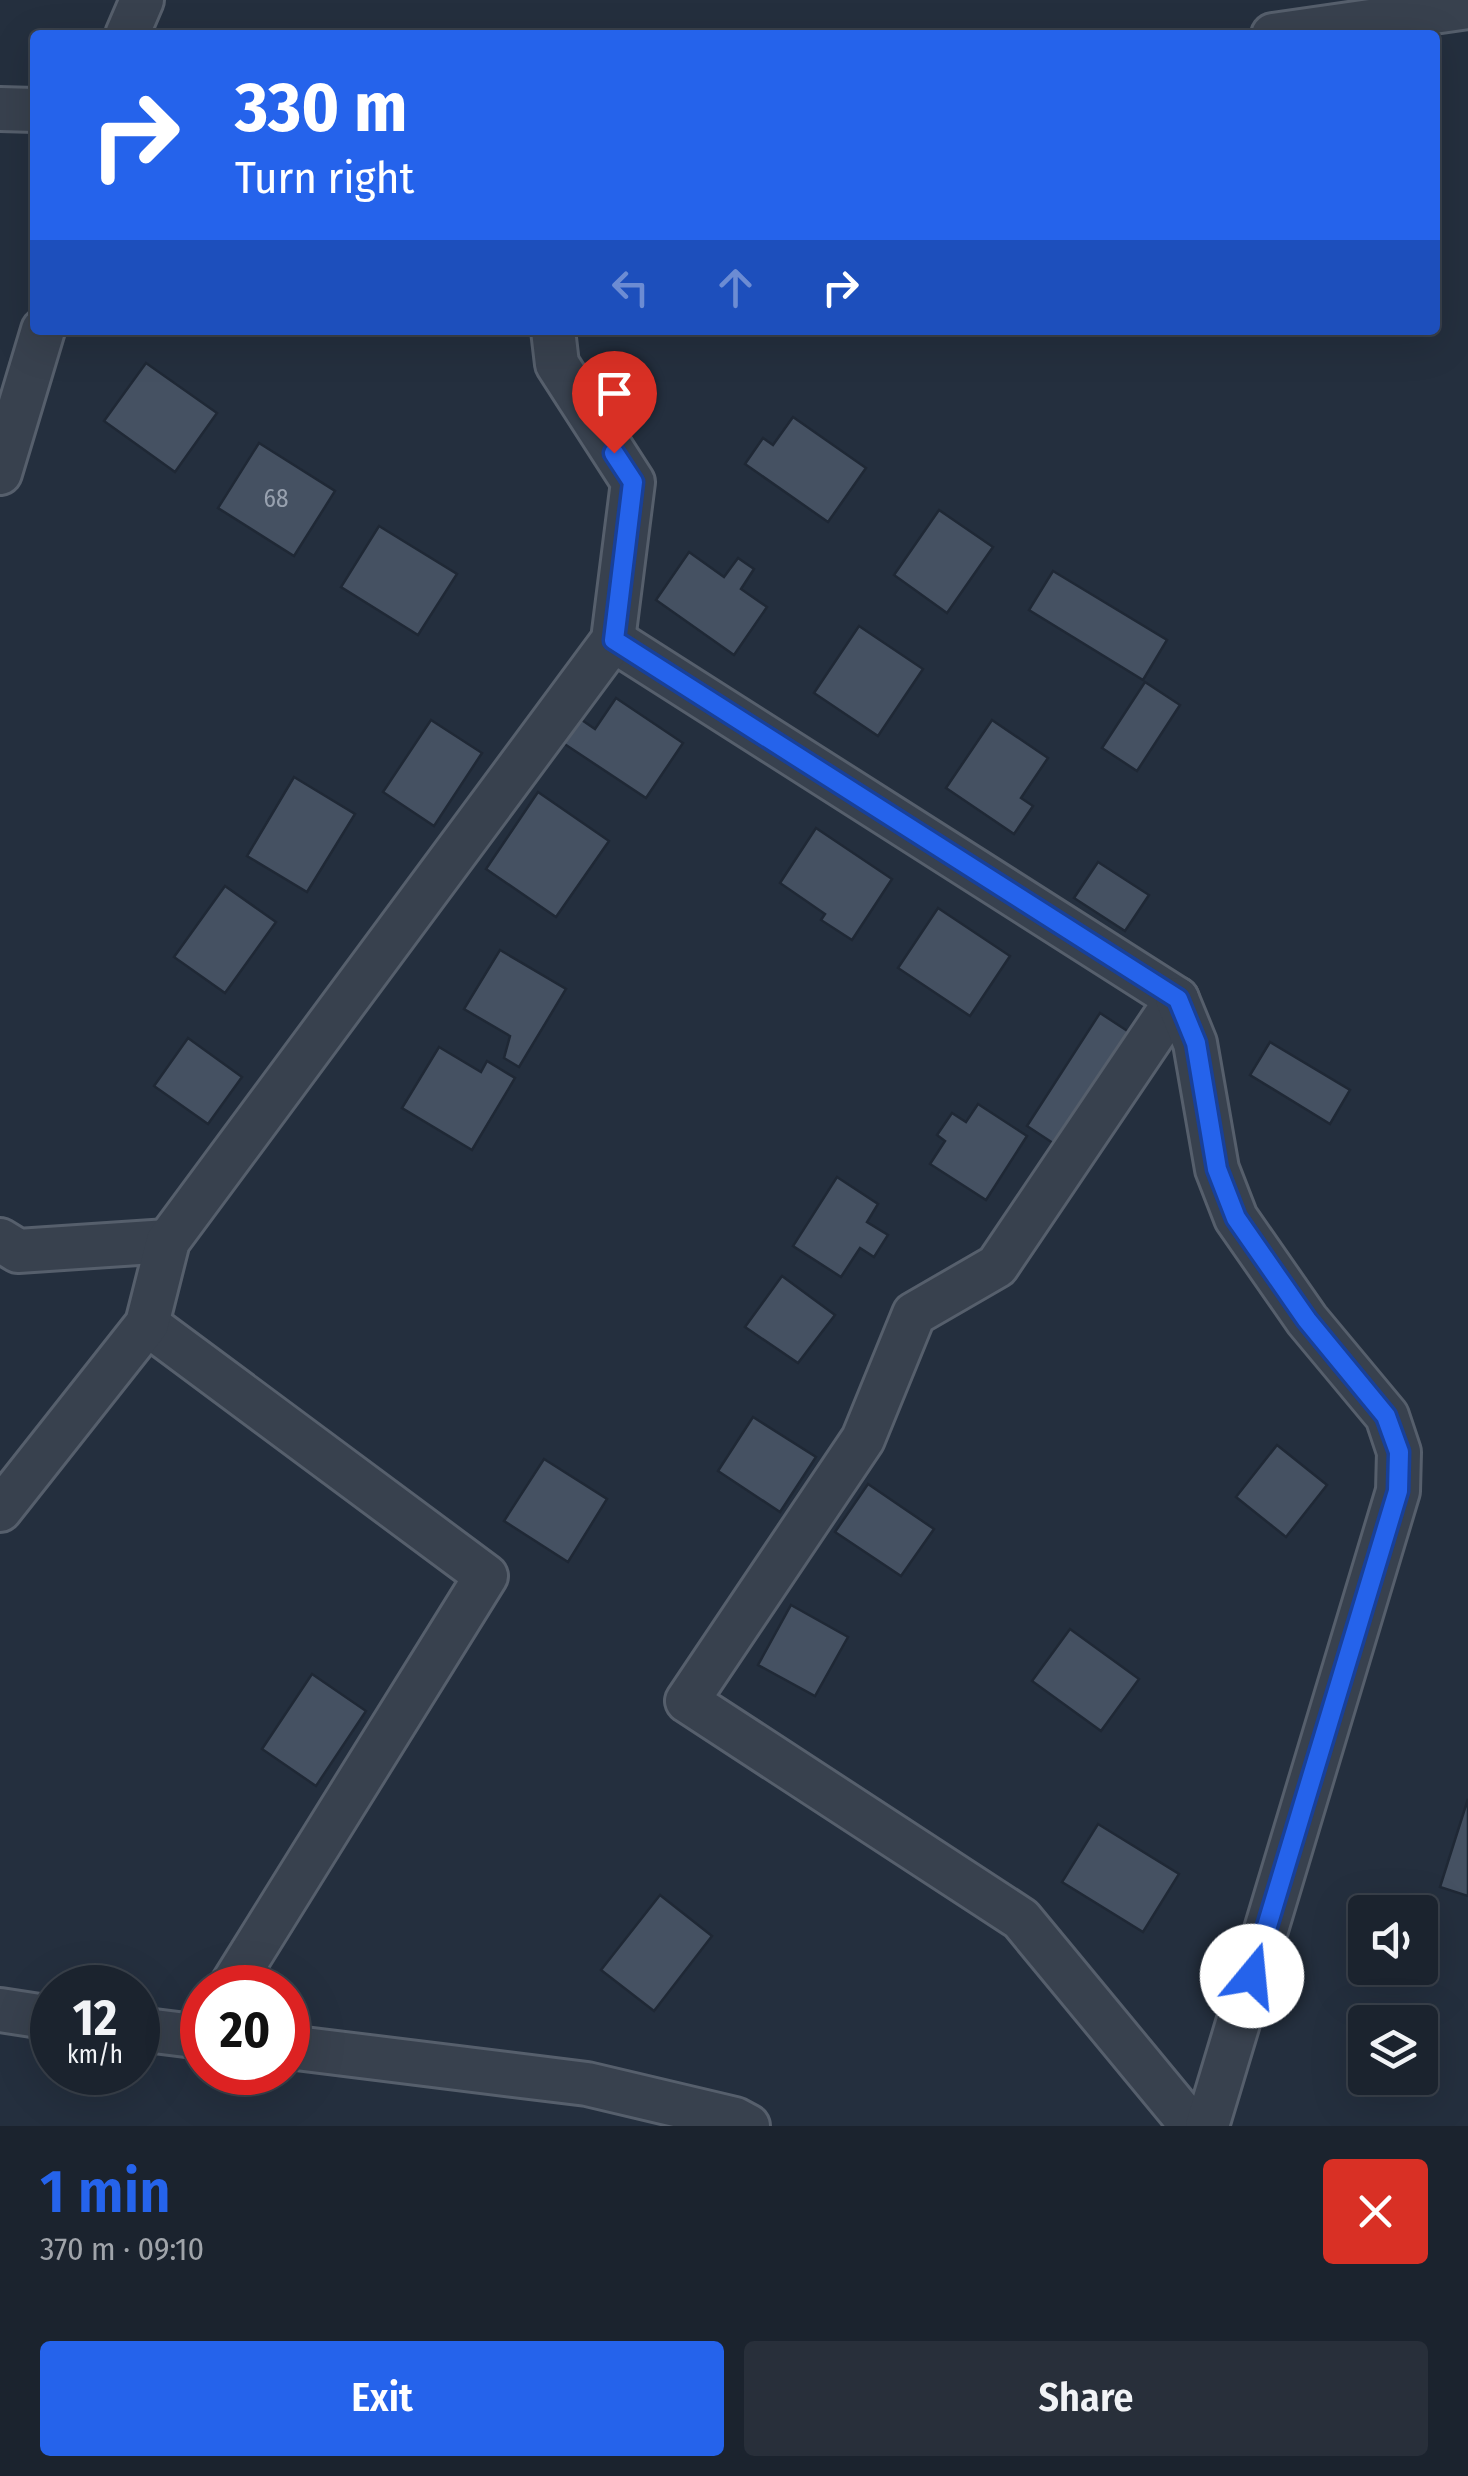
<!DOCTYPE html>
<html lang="en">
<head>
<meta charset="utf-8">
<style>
  body { margin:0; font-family:"Fira Sans Condensed",sans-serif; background:#282f3a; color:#f1f3f6; height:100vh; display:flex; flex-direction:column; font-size:38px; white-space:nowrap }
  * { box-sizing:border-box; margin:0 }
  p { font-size:32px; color:#a0a4aa }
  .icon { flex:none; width:55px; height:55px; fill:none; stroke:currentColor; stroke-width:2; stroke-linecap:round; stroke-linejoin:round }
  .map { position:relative; height:2126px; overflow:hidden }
  .drawer { display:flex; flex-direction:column; background:#1b232e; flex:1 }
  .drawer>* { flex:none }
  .guide { position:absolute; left:30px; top:30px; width:1410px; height:305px; border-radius:10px; box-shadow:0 10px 40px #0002,0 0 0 2px #39404a; background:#2563eb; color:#fff; overflow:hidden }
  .fabs { position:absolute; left:1348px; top:1895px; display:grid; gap:20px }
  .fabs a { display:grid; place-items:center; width:90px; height:90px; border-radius:10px; background:#1b232e; box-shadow:0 10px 40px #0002,0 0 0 2px #39404a; font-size:50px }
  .speed { position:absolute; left:30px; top:1965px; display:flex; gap:20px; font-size:50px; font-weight:700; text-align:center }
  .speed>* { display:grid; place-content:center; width:130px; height:130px; border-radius:50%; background:#1b232e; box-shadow:0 10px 40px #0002,0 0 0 2px #39404a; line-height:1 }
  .speed small { font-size:25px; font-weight:400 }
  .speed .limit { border:15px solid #d22; background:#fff; color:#111 }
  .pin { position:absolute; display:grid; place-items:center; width:85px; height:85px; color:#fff; margin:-102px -42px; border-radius:50% 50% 50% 0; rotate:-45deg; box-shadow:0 0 10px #0007 }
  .pin .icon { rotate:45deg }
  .me { position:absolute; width:110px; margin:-55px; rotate:17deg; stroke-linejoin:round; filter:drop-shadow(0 0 8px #0008) }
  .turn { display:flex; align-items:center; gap:35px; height:210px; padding:0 40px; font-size:45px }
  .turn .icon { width:130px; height:130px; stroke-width:2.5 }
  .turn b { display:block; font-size:70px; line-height:85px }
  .lanes { display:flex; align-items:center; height:95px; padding:0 40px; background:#0003; justify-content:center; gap:50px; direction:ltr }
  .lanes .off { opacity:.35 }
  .round { display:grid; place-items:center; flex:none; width:105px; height:105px; border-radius:10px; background:#282f3a }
  .head { display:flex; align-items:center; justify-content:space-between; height:170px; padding:0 40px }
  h1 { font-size:60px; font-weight:600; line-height:75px; color:#2563eb }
  .primary-button { display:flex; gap:20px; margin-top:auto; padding:20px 40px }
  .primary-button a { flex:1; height:115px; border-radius:10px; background:#2563eb; color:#fff; font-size:40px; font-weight:600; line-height:115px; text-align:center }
  .primary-button a+a { background:#282f3a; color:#f1f3f6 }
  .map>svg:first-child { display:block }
  .building { fill:#455162; stroke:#1f2835; stroke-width:2.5 }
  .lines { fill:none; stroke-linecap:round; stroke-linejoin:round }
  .minor-casing { stroke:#565f6c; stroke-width:48 }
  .minor { stroke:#38414e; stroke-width:42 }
  .route-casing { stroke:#184099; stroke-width:25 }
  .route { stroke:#2563eb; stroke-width:18 }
  .labels { text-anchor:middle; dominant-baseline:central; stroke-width:10; stroke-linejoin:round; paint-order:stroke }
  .number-label { font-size:25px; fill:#98a1af }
</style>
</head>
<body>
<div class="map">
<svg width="1468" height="2126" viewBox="0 0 1468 2126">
  <rect width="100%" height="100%" fill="#242f3e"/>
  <g class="building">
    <polygon points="146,363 217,413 175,472 104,421"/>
    <polygon points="793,417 866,468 828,522 745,464 763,438 773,445"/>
    <polygon points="259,443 335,491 294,556 218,508"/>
    <polygon points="939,510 993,547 947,613 894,575"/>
    <polygon points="379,526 457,574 418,635 341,587"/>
    <polygon points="689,552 724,577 738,558 754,569 741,589 767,607 734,655 656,600"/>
    <polygon points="1053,571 1167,640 1143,680 1029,610"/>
    <polygon points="859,626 923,669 878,736 814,693"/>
    <polygon points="1145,682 1180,705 1137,771 1102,748"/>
    <polygon points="616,698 683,743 646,798 560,741 576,716 595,729"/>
    <polygon points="431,720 482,753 434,826 383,792"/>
    <polygon points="992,720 1048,758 1021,798 1033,806 1014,834 946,788"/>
    <polygon points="294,777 355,814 307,892 247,856"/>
    <polygon points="538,792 609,841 556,917 486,869"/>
    <polygon points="816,828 892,879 852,940 821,920 825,914 780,883"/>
    <polygon points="1098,862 1149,895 1125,931 1074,898"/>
    <polygon points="225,886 276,922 225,993 174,957"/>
    <polygon points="938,908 1010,956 970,1016 898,968"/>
    <polygon points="500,950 566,989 519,1067 504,1058 510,1036 464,1009"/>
    <polygon points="1100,1013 1129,1032 1056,1145 1027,1126"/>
    <polygon points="188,1038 242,1077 208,1124 154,1086"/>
    <polygon points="1270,1042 1350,1090 1330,1124 1250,1075"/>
    <polygon points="439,1047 481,1072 487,1061 515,1078 472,1150 402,1108"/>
    <polygon points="978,1104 1027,1136 986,1200 930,1164 945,1141 937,1135 952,1113 966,1122"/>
    <polygon points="837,1177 878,1204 867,1222 888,1235 874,1257 860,1248 841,1277 793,1246"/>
    <polygon points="782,1276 835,1315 798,1363 745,1327"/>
    <polygon points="753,1417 816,1457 780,1512 718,1471"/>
    <polygon points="1277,1445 1327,1485 1286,1537 1236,1497"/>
    <polygon points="544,1459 607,1499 568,1562 504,1521"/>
    <polygon points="868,1484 934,1529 901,1576 835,1532"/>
    <polygon points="791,1605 848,1637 815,1696 758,1665"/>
    <polygon points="1070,1629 1139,1679 1101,1731 1032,1681"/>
    <polygon points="312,1674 366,1711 316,1786 262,1749"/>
    <polygon points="1468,1799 1468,1896 1440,1887"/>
    <polygon points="1098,1824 1179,1874 1143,1932 1062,1882"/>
    <polygon points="660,1895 712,1936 654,2011 601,1970"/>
  </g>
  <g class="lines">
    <g class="minor-casing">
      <g id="minor">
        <polyline points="127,35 142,0"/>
        <polyline points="1273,35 1468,7"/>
        <polyline points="0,109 35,110"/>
        <polyline points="0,473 43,330"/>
        <polyline points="613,640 1177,999 997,1266 914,1314 863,1439 687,1701 1021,1919 1192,2126"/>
        <polyline points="1177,999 1195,1043 1217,1169 1236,1218 1307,1320 1387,1416 1399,1452 1398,1491 1207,2126"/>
        <polyline points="0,1240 18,1251 168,1241"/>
        <polyline points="147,1324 486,1576 230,1988"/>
        <polyline points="0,1510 147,1324 168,1241 613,640 633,482 557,364 553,330"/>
        <polyline points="0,2010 52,2018"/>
        <polyline points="138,2029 202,2037"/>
        <polyline points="288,2047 587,2084 735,2119 748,2126"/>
      </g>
    </g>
    <use href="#minor" class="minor"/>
  </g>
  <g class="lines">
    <g class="route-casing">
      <polyline id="route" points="614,453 633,482 614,640 1178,999 1196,1043 1217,1169 1236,1218 1307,1320 1386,1416 1399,1452 1398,1491 1252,1976"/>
    </g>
    <use href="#route" class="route"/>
  </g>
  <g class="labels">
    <g class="number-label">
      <text x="276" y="499">68</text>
    </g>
  </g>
</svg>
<div class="fabs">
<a><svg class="icon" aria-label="sound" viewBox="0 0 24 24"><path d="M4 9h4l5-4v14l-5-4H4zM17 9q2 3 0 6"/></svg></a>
<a><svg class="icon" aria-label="layers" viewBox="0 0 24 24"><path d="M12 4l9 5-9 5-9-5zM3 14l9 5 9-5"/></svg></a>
</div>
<div class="speed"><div>12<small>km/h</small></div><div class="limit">20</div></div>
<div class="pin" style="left:614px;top:453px;background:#d93025"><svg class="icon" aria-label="arrive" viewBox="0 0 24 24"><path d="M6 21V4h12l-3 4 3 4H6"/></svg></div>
<svg class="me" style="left:1252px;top:1976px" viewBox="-20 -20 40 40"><circle r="19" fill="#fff"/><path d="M0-13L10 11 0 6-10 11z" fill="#2563eb"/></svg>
<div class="guide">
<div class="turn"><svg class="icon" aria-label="right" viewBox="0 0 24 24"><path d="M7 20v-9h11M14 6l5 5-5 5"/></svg><div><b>330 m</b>Turn right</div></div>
<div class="lanes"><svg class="icon off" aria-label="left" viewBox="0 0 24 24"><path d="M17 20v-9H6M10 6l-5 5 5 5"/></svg><svg class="icon off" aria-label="ahead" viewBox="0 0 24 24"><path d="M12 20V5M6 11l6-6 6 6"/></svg><svg class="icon" aria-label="right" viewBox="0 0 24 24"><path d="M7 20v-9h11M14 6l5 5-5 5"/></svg></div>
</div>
</div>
<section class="drawer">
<div class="head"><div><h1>1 min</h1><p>370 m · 09:10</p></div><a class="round" style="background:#d93025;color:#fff"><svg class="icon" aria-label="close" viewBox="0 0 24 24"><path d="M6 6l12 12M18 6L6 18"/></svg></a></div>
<div class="primary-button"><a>Exit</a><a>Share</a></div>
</section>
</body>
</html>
